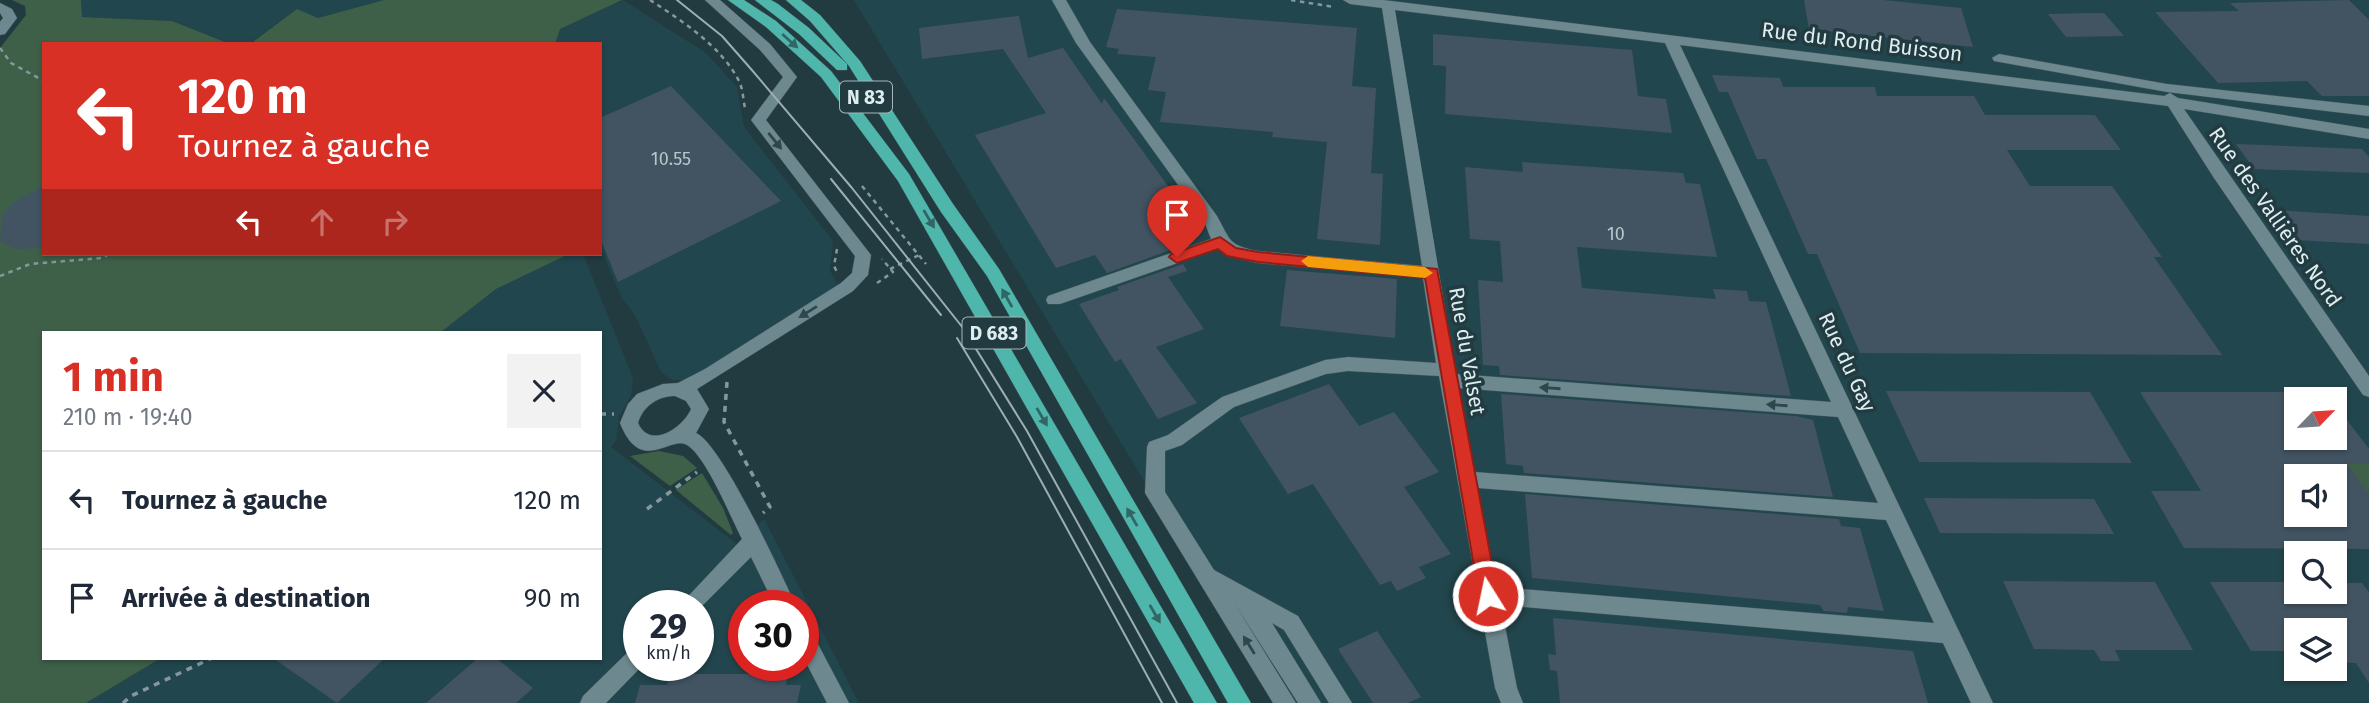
<!DOCTYPE html>
<html lang="fr">
<head>
<meta charset="utf-8">
<style>
  body { margin:0; font-family:"Fira Sans",sans-serif; background:#f2f2f3; color:#1f2937; height:100vh; display:flex; flex-direction:column; font-size:26px; white-space:nowrap }
  * { box-sizing:border-box; margin:0 }
  p { font-size:23px; color:#747a83 }
  .icon { flex:none; width:38px; height:38px; fill:none; stroke:currentColor; stroke-width:2; stroke-linecap:round; stroke-linejoin:round }
  .map { position:relative; flex:1; overflow:hidden }
  .side { position:absolute; left:42px; top:331px; width:560px; height:329px; display:flex; flex-direction:column; background:#fff; border-radius:0px; box-shadow:0 2px 5px #0004 }
  .side>* { flex:none }
  .top-card { position:absolute; left:42px; top:42px; width:560px; height:214px; border-radius:0px; box-shadow:0 2px 5px #0004; background:#d93025; color:#fff; overflow:hidden }
  .needle { width:46px; rotate:65deg }
  .buttons { position:absolute; left:2284px; top:387px; display:grid; gap:14px }
  .buttons a { display:grid; place-items:center; width:63px; height:63px; border-radius:0px; background:#fff; box-shadow:0 2px 5px #0004; font-size:35px }
  .speed { position:absolute; left:623px; top:590px; display:flex; gap:14px; font-size:35px; font-weight:700; text-align:center }
  .speed>* { display:grid; place-content:center; width:91px; height:91px; border-radius:50%; background:#fff; box-shadow:0 2px 5px #0004; line-height:1 }
  .speed small { font-size:18px; font-weight:400 }
  .speed .limit { border:10px solid #d22; background:#fff; color:#111 }
  .pin { position:absolute; display:grid; place-items:center; width:60px; height:60px; color:#fff; margin:-72px -30px; border-radius:50% 50% 50% 0; rotate:-45deg; box-shadow:0 0 7px #0007 }
  .pin .icon { rotate:45deg }
  .me { position:absolute; width:77px; margin:-38px; rotate:350deg; stroke-linejoin:round; filter:drop-shadow(0 0 5px #0008) }
  .turn { display:flex; align-items:center; gap:24px; height:147px; padding:0 21px; font-size:32px }
  .turn .icon { width:91px; height:91px; stroke-width:2.5 }
  .turn b { display:block; font-size:49px; line-height:60px }
  .lanes { display:flex; align-items:center; height:66px; padding:0 21px; background:#0003; justify-content:center; gap:35px; direction:ltr }
  .lanes .off { opacity:.35 }
  .round { display:grid; place-items:center; flex:none; width:74px; height:74px; border-radius:0px; background:#f2f2f3 }
  .head { display:flex; align-items:center; justify-content:space-between; height:119px; padding:0 21px }
  h1 { font-size:42px; font-weight:700; line-height:52px; color:#d93025 }
  ul { padding:0; list-style:none }
  li { display:flex; align-items:center; gap:21px; height:98px; padding:0 21px; border-top:2px solid #e0e1e3 }
  li div { flex:1 }
  li b { display:block; font-size:26px }
  li em { font-style:normal }
  .map>svg:first-child { display:block }
  .built { fill:#22464d; fill-rule:evenodd }
  .green { fill:#3f6048 }
  .building { fill:#425462; fill-rule:evenodd }
  .lines { fill:none; stroke-linecap:round; stroke-linejoin:round }
  .minor-casing { stroke:#40575b; stroke-width:1 }
  .major-casing { stroke:#40575b; stroke-width:1 }
  .path-far1 { stroke:#85999d; stroke-width:2.5; stroke-dasharray:4.5 4.5; stroke-linecap:butt }
  .path { stroke:#85999d; stroke-width:3.5; stroke-dasharray:6 6; stroke-linecap:butt }
  .minor { fill:#6d898f; fill-rule:evenodd }
  .major { fill:#4fb6ac; fill-rule:evenodd }
  .tram { stroke:#9cafb3; stroke-width:2 }
  .oneway { fill:#326666 }
  .oneway2 { fill:#2d474d }
  .route { fill:#d93025; stroke:#8d1f18; stroke-width:2 }
  .slow { fill:#f59e0b }
  .labels { text-anchor:middle; dominant-baseline:central; stroke-width:7; stroke-linejoin:round; paint-order:stroke }
  .number-label { font-size:18px; fill:#b7c7cc }
  .shield { fill:#223b41; stroke:#a6b8bc; stroke-width:2 }
  .shield-label { font-size:19px; font-weight:bold; fill:#deedf0 }
  .street-label { font-size:21px; fill:#deedf0; stroke:#223b41 }
</style>
</head>
<body>
<div class="map">
<svg width="2369" height="703" viewBox="0 0 2369 703">
  <rect width="100%" height="100%" fill="#223b41"/>
  <g class="built">
    <polygon points="81,0 474,0 384,0 318,18 297,9 249,44 230,44 172,21 82,17"/>
    <polygon points="623,0 706,53 737,87 744,127 833,241 830,271 839,287 688,380 672,380 661,372 635,315 622,298 600,247 600,44 555,44 559,29"/>
    <path d="M854 0H2369V703H1278ZM2296 399H2334V438H2296ZM2296 476H2334V514H2296ZM2296 553H2334V592H2296ZM2296 630H2334V668H2296Z"/>
    <path d="M569 254H583L633 378 631 396 619 416 616 441 611 447 738 545 764 519 859 703H86L161 658H600V332H441L496 289ZM639 606H698V665H639ZM744 606H803V665H744Z"/>
  </g>
  <g class="green">
    <polygon points="12,0 81,0 82,17 172,21 230,44 44,44 44,254 569,254 496,289 441,332 44,332 44,658 161,658 86,703 0,703 0,48 26,15 25,6"/>
    <polygon points="384,0 622,0 560,29 555,44 250,44 297,9 318,18"/>
    <polygon points="659,451 683,456 697,468 670,486 630,456"/>
    <polygon points="2185,464 2369,464 2369,493 2335,493 2334,476 2296,476 2203,494"/>
    <polygon points="702,473 723,508 733,533 731,535 676,490"/>
  </g>
  <g class="building">
    <polygon points="1804,0 1883,0 1961,8 1973,47 1809,29"/>
    <polygon points="2349,0 2369,20 2369,96 2322,96 2307,81 2218,83 2155,12 2239,11 2230,3"/>
    <polygon points="1117,9 1357,28 1352,86 1376,88 1371,173 1383,174 1380,245 1317,239 1327,142 1272,137 1273,132 1160,122 1166,92 1148,90 1156,57 1117,54 1119,49 1106,47"/>
    <polygon points="2091,13 2104,13 2124,36 2066,37 2048,14"/>
    <polygon points="1019,16 1028,58 1063,48 1102,104 1104,98 1200,230 1168,241 1173,249 1107,273 1095,255 1056,268 975,135 1046,113 1003,49 922,59 919,28"/>
    <polygon points="1433,34 1632,50 1638,96 1666,99 1672,133 1445,114 1446,66 1433,65"/>
    <polygon points="1712,75 1780,78 1783,87 1875,87 1877,96 1974,96 1985,115 2095,115 2121,150 2007,150 2030,186 2112,186 2162,257 2154,257 2222,355 1860,353 1817,254 1808,254 1766,159 1757,159 1728,92 1719,92"/>
    <polygon points="671,86 781,201 618,282 600,238 600,118"/>
    <polygon points="2236,144 2362,149 2369,157 2369,173 2254,169"/>
    <polygon points="1522,162 1683,173 1686,183 1700,184 1717,257 1577,247 1582,288 1716,299 1713,289 1747,291 1749,301 1766,302 1791,396 1500,375 1499,366 1483,365 1478,280 1503,282 1500,241 1470,239 1465,167 1523,172"/>
    <polygon points="44,185 44,248 17,249 0,242 2,215 13,203"/>
    <polygon points="2275,210 2369,216 2369,244 2295,240"/>
    <polygon points="1183,264 1187,271 1168,277 1204,329 1156,347 1197,403 1158,419 1121,359 1115,362 1079,304 1119,290 1117,287"/>
    <polygon points="1287,270 1397,279 1395,338 1280,326"/>
    <polygon points="1329,384 1359,426 1394,412 1439,472 1404,487 1451,554 1419,567 1426,578 1397,591 1391,581 1380,585 1313,484 1288,494 1239,418"/>
    <polygon points="1886,391 2090,392 2132,463 1919,462"/>
    <path d="M2140 392H2296V438H2334V403L2369 449V464H2347L2369 494V549L2184 548 2151 491H2202ZM2296 464H2334V514H2296Z"/>
    <polygon points="1501,394 1796,416 1813,420 1833,497 1524,473 1523,466 1506,464"/>
    <polygon points="1525,494 1839,519 1841,526 1860,528 1884,611 1848,607 1847,613 1824,611 1820,605 1532,578"/>
    <polygon points="1924,498 2094,499 2114,534 1940,533"/>
    <polygon points="2003,581 2155,582 2193,650 2115,650 2120,661 2101,661 2094,650 2034,649"/>
    <polygon points="2210,582 2296,582 2296,592 2334,592 2334,583 2362,583 2369,592 2369,683 2356,663 2334,662 2334,630 2296,630 2296,651 2251,651"/>
    <polygon points="1553,618 1913,651 1928,703 1560,703 1557,671 1550,670 1548,654 1556,655"/>
    <polygon points="1377,631 1421,697 1408,703 1373,703 1338,649"/>
    <polygon points="273,658 385,658 337,703"/>
    <polygon points="478,658 496,658 533,688 516,703 426,703"/>
    <polygon points="670,674 788,674 786,685 801,685 797,703 635,703 640,685 667,685"/>
  </g>
  <g class="lines">
    <g class="minor-casing">
      <g id="minor">
        <path d="M705 0H720L770 44 797 77 766 120 871 255 868 275 853 291 697 389 709 409 696 433C721 443 782 575 796 606H775L751 557 698 610V606H679L742 539C731 518 706 456 687 445 670 435 641 476 620 423L628 404 637 394 663 384 678 383 705 369 841 283 852 273 855 256 751 120 783 77 760 50ZM675 396 686 401 691 409C683 428 650 450 638 423 643 406 658 396 675 396Z"/>
        <path d="M1052 0H1066L1090 42 1217 216C1231 241 1228 245 1258 251L1422 266 1382 8 1350 4 1343 0H1383L2164 96 2170 93 2178 98 2369 129V139L2184 109 2369 376V397L2363 395 2214 178 2168 106 1680 45 1993 703H1971L1943 643 1501 605 1517 688 1523 703H1501L1495 688 1439 376 1348 371 1326 374 1234 407 1182 445 1165 451V492L1214 570 1298 616 1352 703H1329L1284 630 1272 623 1321 703H1298L1233 601 1296 703H1273L1145 493 1147 447 1149 442 1168 435 1222 397 1325 360 1348 357 1436 363 1423 278 1258 263 1226 256 1218 249 1060 304H1048L1046 300 1048 296 1211 239 1204 221 1076 43ZM1395 10 1665 43 1831 402 1456 374ZM1458 388 1838 417 1878 503 1475 472ZM1478 488 1886 520 1934 623 1497 587Z"/>
        <polygon points="0,3 12,9 17,18 5,34 0,35 0,22 3,18 0,13"/>
        <polygon points="1999,54 2167,84 2369,106 2369,116 2167,92 1994,61 1992,58"/>
        <polygon points="803,627 810,629 849,703 827,703 803,657"/>
        <polygon points="639,646 639,665 643,665 606,703 580,703 583,696 632,648"/>
      </g>
    </g>
    <g class="major-casing">
      <g id="major">
        <polygon points="728,0 744,0 776,21 831,71 909,174 1217,703 1194,703 898,181 821,77 766,27"/>
        <polygon points="755,0 771,0 778,4 809,28 847,64 847,70 837,70 799,34"/>
        <polygon points="786,0 801,0 820,15 860,61 953,204 999,269 1251,703 1228,703 987,276 941,212 849,66 810,21"/>
      </g>
    </g>
    <g class="path-far1">
      <path d="M650 0C682 21 721 46 739 81 743 89 743 99 745 108"/>
      <polyline points="1291,0 1334,7"/>
      <polyline points="0,48 11,63 44,81"/>
      <polyline points="862,186 926,264"/>
      <polyline points="837,249 834,266 837,272"/>
      <polyline points="890,269 919,255"/>
      <polyline points="0,276 30,264 102,258 109,254"/>
      <polyline points="877,283 893,272 882,259"/>
    </g>
    <g class="path">
      <polyline points="727,382 724,422 770,507 763,513"/>
      <polyline points="600,414 614,414"/>
      <polyline points="647,509 697,472"/>
      <polyline points="123,703 131,696 212,658"/>
    </g>
    <use href="#minor" class="minor"/>
    <use href="#major" class="major"/>
    <g class="tram">
      <polyline points="677,0 722,36 751,69 852,188 963,328 1027,431 1177,703"/>
      <polyline points="831,179 941,315"/>
      <polyline points="957,338 1017,437 1162,703"/>
    </g>
  </g>
  <defs><path id="oneway-solid" d="M-6-.8H1V-3.2L6.5 0L1 3.2V.8H-6Z" transform="scale(1.75)"/></defs>
  <g class="oneway">
    <use href="#oneway-solid" transform="translate(790 41) rotate(42)"/>
    <use href="#oneway-solid" transform="translate(929 219) rotate(59)"/>
    <use href="#oneway-solid" transform="translate(1007 298) rotate(-119)"/>
    <use href="#oneway-solid" transform="translate(1042 417) rotate(60)"/>
    <use href="#oneway-solid" transform="translate(1132 517) rotate(-120)"/>
    <use href="#oneway-solid" transform="translate(1155 614) rotate(60)"/>
  </g>
  <g class="oneway2">
    <use href="#oneway-solid" transform="translate(775 141) rotate(51)"/>
    <use href="#oneway-solid" transform="translate(808 312) rotate(148)"/>
    <use href="#oneway-solid" transform="translate(1550 388) rotate(-176)"/>
    <use href="#oneway-solid" transform="translate(1777 405) rotate(-176)"/>
    <use href="#oneway-solid" transform="translate(1249 645) rotate(-122)"/>
  </g>
  <polygon class="route" points="1220,237 1236,248 1258,252 1437,269 1498,596 1495,601 1488,604 1482,601 1479,596 1425,278 1258,262 1227,256 1218,249 1177,263 1169,257 1171,254"/>
  <polygon class="slow" points="1308,256 1425,267 1433,273 1425,278 1308,267 1301,261"/>
  <g class="labels">
    <g class="number-label">
      <text x="671" y="159">10.55</text>
      <text x="1616" y="234">10</text>
    </g>
    <g class="shield">
      <rect x="840" y="81.5" width="52" height="31" rx="5"/>
      <rect x="962.5" y="317.5" width="63" height="31" rx="5"/>
    </g>
    <g class="shield-label">
      <text x="866" y="97">N 83</text>
      <text x="994" y="333">D 683</text>
    </g>
    <g class="street-label">
      <text transform="translate(1862 42) rotate(7)">Rue du Rond Buisson</text>
      <text transform="translate(2275 217) rotate(55)">Rue des Vallières Nord</text>
      <text transform="translate(1467 351) rotate(80)">Rue du Valset</text>
      <text transform="translate(1847 362) rotate(65)">Rue du Gay</text>
    </g>
  </g>
</svg>
<div class="buttons">
<a><svg class="needle" viewBox="-14 -14 28 28"><path d="M0-13l5 13h-10z" fill="#e53935"/><path d="M0 13l5-13h-10z" fill="#747a83"/></svg></a>
<a><svg class="icon" aria-label="sound" viewBox="0 0 24 24"><path d="M4 9h4l5-4v14l-5-4H4zM17 9q2 3 0 6"/></svg></a>
<a><svg class="icon" aria-label="search" viewBox="0 0 24 24"><circle cx="10" cy="10" r="6"/><path d="M15 15l6 6"/></svg></a>
<a><svg class="icon" aria-label="layers" viewBox="0 0 24 24"><path d="M12 4l9 5-9 5-9-5zM3 14l9 5 9-5"/></svg></a>
</div>
<div class="speed"><div>29<small>km/h</small></div><div class="limit">30</div></div>
<div class="pin" style="left:1177px;top:257px;background:#d93025"><svg class="icon" aria-label="arrive" viewBox="0 0 24 24"><path d="M6 21V4h12l-3 4 3 4H6"/></svg></div>
<svg class="me" style="left:1488px;top:596px" viewBox="-20 -20 40 40"><circle r="17" fill="#d93025" stroke="#fff" stroke-width="3"/><path d="M0-11L8 9 0 5-8 9z" fill="#fff"/></svg>
<div class="top-card">
<div class="turn"><svg class="icon" aria-label="left" viewBox="0 0 24 24"><path d="M17 20v-9H6M10 6l-5 5 5 5"/></svg><div><b>120 m</b>Tournez à gauche</div></div>
<div class="lanes"><svg class="icon" aria-label="left" viewBox="0 0 24 24"><path d="M17 20v-9H6M10 6l-5 5 5 5"/></svg><svg class="icon off" aria-label="ahead" viewBox="0 0 24 24"><path d="M12 20V5M6 11l6-6 6 6"/></svg><svg class="icon off" aria-label="right" viewBox="0 0 24 24"><path d="M7 20v-9h11M14 6l5 5-5 5"/></svg></div>
</div>
<section class="side">
<div class="head"><div><h1>1 min</h1><p>210 m · 19:40</p></div><a class="round"><svg class="icon" aria-label="close" viewBox="0 0 24 24"><path d="M6 6l12 12M18 6L6 18"/></svg></a></div>
<ul>
<li><svg class="icon" aria-label="left" viewBox="0 0 24 24"><path d="M17 20v-9H6M10 6l-5 5 5 5"/></svg><div><b>Tournez à gauche</b></div><em>120 m</em></li>
<li><svg class="icon" aria-label="arrive" viewBox="0 0 24 24"><path d="M6 21V4h12l-3 4 3 4H6"/></svg><div><b>Arrivée à destination</b></div><em>90 m</em></li>
</ul>
</section>
</div>
</body>
</html>
